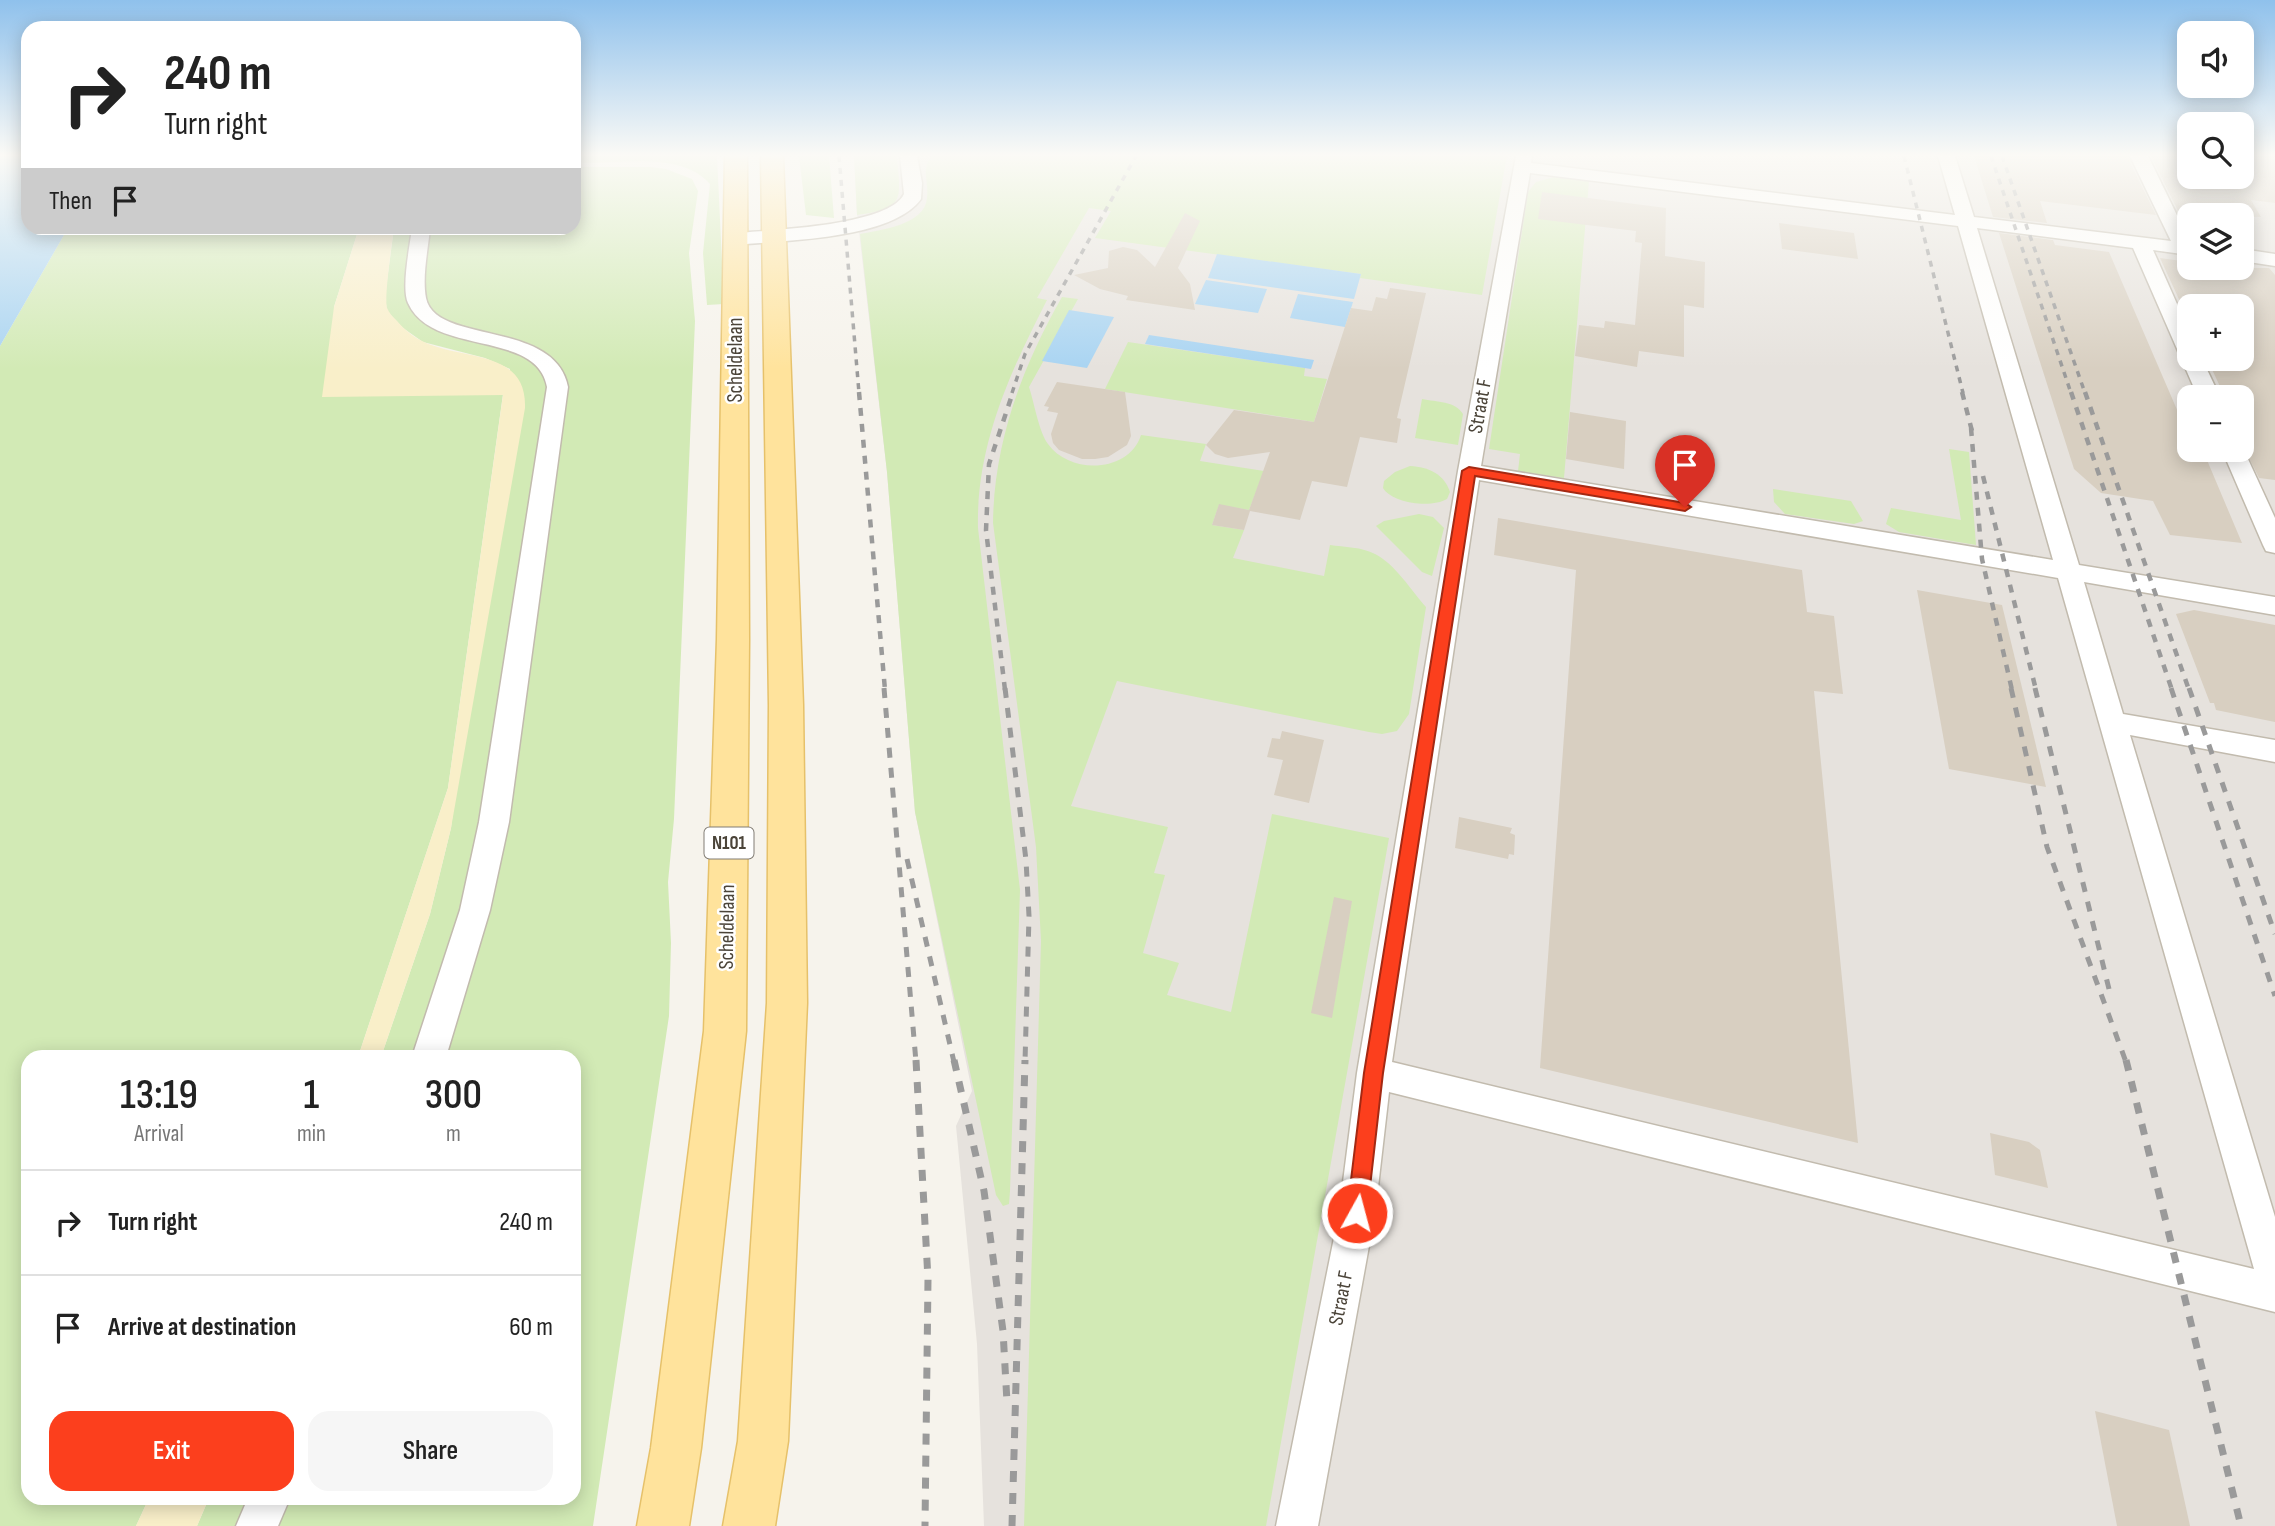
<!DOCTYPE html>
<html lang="en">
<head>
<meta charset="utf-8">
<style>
  body { margin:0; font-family:"Sofia Sans Condensed",sans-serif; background:#f6f6f6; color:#222; height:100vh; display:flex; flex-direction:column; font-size:26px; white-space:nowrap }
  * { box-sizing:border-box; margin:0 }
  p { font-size:23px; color:#767676 }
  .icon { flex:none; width:38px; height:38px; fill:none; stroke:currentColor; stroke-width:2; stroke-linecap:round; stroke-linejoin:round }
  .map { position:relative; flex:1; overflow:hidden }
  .details { position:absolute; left:21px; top:1050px; width:560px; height:455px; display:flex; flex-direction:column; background:#fff; border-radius:21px; box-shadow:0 4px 18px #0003 }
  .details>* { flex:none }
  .guide { position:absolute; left:21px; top:21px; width:560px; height:214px; border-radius:21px; box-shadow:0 4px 18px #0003; background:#fff; color:#222; overflow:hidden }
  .controls { position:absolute; left:2177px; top:21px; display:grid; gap:14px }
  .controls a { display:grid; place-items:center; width:77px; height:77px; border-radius:14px; background:#fff; box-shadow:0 4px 18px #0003; font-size:35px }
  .pin { position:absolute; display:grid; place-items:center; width:60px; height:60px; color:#fff; margin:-72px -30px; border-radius:50% 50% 50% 0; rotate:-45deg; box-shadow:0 0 7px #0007 }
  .pin .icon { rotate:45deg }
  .me { position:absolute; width:77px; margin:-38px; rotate:7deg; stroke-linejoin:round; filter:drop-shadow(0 0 5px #0008) }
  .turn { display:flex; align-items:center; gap:24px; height:147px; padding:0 28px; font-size:32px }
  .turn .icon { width:91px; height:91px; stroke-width:2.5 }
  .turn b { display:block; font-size:49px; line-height:60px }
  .then { display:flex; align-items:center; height:66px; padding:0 28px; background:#0003; gap:14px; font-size:26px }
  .eta { display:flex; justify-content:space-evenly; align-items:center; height:119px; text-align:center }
  .eta b { font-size:42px; font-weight:600; line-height:49px }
  .action { display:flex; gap:14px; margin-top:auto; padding:14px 28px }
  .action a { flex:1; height:80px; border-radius:21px; background:#fc3f1d; color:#fff; font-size:28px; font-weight:600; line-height:80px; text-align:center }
  .action a+a { background:#f6f6f6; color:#222 }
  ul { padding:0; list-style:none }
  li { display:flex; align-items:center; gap:21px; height:105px; padding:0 28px; border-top:2px solid #e0e0e0 }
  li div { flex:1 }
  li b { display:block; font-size:26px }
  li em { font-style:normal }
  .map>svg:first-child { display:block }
  .industrial { fill:#e6e2dd; fill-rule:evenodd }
  .green { fill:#d2eab5 }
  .sand { fill:#f9efc9 }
  .water { fill:#a9d4f2 }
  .building { fill:#d8cfc1 }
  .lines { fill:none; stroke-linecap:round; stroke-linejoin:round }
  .minor-casing { stroke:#c2bbae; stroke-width:3 }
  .major-casing { stroke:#e6c16a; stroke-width:3 }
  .minor { fill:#fff; fill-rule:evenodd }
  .major { fill:#ffe39c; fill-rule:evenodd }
  .rail-far3 { stroke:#9a9a9a; stroke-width:3.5; stroke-dasharray:6 6; stroke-linecap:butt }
  .rail-far2 { stroke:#9a9a9a; stroke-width:4.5; stroke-dasharray:8 8; stroke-linecap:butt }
  .rail-far1 { stroke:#9a9a9a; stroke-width:5; stroke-dasharray:10 10; stroke-linecap:butt }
  .rail { stroke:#9a9a9a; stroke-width:7; stroke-dasharray:11 11; stroke-linecap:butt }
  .route { fill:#fc3f1d; stroke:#a42913; stroke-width:2 }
  .labels { text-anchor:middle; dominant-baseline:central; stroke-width:5; stroke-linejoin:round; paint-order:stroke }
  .shield { fill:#fff; stroke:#817c74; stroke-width:2 }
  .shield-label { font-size:19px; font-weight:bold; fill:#4b4439 }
  .street-label { font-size:21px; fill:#4b4439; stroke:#fff }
</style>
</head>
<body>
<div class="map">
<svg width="2275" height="1526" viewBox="0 0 2275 1526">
  <rect width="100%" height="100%" fill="#f6f3ec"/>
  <path class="industrial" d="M854 156H2189V177H2242V156H2275V1526H984L977 1344 956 1126 972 1091 915 812 887 472 857 215ZM2189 215H2242V268H2189ZM2189 306H2242V359H2189ZM2189 397H2242V450H2189Z"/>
  <g class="green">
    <path d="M574 156H717L724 304 707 305 703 253 710 184C679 149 616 166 574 162Z"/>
    <polygon points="799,156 829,156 834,218 806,215"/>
    <path d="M854 156H897C900 199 907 208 857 215Z"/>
    <path d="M931 156H1507L1482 295 1360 278 1361 274 1095 238 1111 211 1089 208 1037 298 1047 300C1010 372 976 446 978 528L1020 890 1010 1191 1009 1204 1003 1206 996 1195 915 812 887 472 860 234C880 230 925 225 927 198 929 181 921 171 931 156Z"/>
    <polygon points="574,167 651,167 666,169 692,179 698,191 689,253 695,321 674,819 668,882 671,943 669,1016 593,1526 197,1526 209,1498 574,1498 574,1057 381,1057 430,914 451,828 510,369 485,358 423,342 403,328 387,311 385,296 394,228 574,228"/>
    <polygon points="1554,177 1589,181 1564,478 1518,471 1520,454 1489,449 1528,192 1536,182"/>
    <polygon points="68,228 359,228 334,307 503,394 448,788 358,1057 28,1057 28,1498 149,1498 136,1526 0,1526 0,346"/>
    <path d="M1062 297 1078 299 1029 387C1034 402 1039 432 1048 444 1070 475 1129 473 1141 435L1206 444 1200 461 1264 471 1249 510 1219 505 1212 525 1244 530 1233 558 1324 576 1330 545C1344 547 1362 547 1375 554 1395 564 1411 590 1426 607L1409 714 1397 731 1382 734 1369 732 1117 681 1071 806 1168 827 1154 873 1165 875 1143 953 1179 963 1167 995 1231 1012 1272 814 1389 838 1266 1526H1024L1041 941 1036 847 993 523C994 442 1022 367 1062 297Z"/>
    <polygon points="1128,342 1305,368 1304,376 1327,379 1314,422 1105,389"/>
    <path d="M1422 399C1437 402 1455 401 1463 414L1458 445 1415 438Z"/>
    <polygon points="1949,449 1969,452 1976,545 1899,532 1886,524 1891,508 1961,520"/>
    <path d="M1410 466C1429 467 1444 474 1450 492L1447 499C1432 508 1393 504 1383 488L1384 481 1395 472Z"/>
    <polygon points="1773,489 1851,501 1863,521 1854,524 1785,514 1774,502"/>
    <polygon points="1419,514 1433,517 1444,528 1432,576 1422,572 1376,526 1384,521"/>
  </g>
  <g class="sand">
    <path d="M359 228H394C392 242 384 298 387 308 389 313 393 317 397 321 404 329 413 337 422 341 461 361 527 348 525 408L451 828 430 914 381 1057H358L448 788 503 395 322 397 334 307Z"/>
    <polygon points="149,1498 209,1498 197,1526 136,1526"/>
  </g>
  <g class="water">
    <polygon points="0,156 28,156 28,228 68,228 0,346"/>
    <polygon points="1217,254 1361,274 1354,299 1208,278"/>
    <polygon points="1206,280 1267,289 1258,313 1195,304"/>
    <polygon points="1298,294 1353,302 1345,327 1290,318"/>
    <polygon points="1069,310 1114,317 1087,368 1042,361"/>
    <polygon points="1149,335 1314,360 1311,369 1145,344"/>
  </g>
  <g class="building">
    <polygon points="1974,156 2127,156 2156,215 2040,201 2047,223 1993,217"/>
    <polygon points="2151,156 2189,156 2189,177 2242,177 2242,156 2275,156 2275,203 2251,200 2261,217 2180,215"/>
    <polygon points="1542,192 1666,208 1665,256 1705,262 1704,308 1684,305 1684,357 1639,351 1637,367 1575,356 1579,325 1604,328 1605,321 1635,325 1642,243 1635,242 1636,231 1538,219"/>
    <polygon points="1185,213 1200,221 1178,268 1190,284 1195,310 1126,300 1128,296 1100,289 1074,275 1108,268 1109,251 1123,247 1137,250 1155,267"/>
    <polygon points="1779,223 1854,233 1858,259 1782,249"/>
    <polygon points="1999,233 2053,240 2055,245 2109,252 2184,426 2189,427 2189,450 2199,450 2204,453 2242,543 2170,535 2153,501 2101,493 2074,469"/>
    <polygon points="2160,258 2189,262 2189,268 2269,268 2275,275 2275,480 2259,478 2242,444 2242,397 2225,397 2207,359 2242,359 2242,306 2189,306 2189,321"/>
    <polygon points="1390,288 1426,293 1397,418 1401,419 1397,443 1360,437 1347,487 1312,481 1300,520 1250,511 1244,530 1212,525 1219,504 1249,510 1270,452 1228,458 1215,454 1206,445 1234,410 1314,422 1351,308 1372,311 1376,297 1387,299"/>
    <polygon points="1057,382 1125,392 1131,436 1127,445 1108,457 1095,459 1082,459 1059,450 1053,443 1051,434 1058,413 1047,411 1049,407 1044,406"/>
    <polygon points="1570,412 1626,421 1624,469 1566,459"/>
    <polygon points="1498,518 1802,570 1807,612 1834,616 1843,694 1814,691 1858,1143 1540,1068 1576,570 1494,555"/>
    <polygon points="1917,590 2002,605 2046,787 1949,769"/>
    <polygon points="2194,610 2275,625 2275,722 2216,710 2214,703 2210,703 2176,614"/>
    <polygon points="1282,731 1324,740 1309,803 1274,795 1283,760 1267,757 1272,738 1280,739"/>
    <polygon points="1459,817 1512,828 1510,833 1515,835 1514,855 1509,854 1508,859 1455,848"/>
    <polygon points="1334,897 1352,901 1332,1018 1311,1013"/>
    <polygon points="1990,1133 2029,1142 2040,1150 2048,1188 1995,1175"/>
    <polygon points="2095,1411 2169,1430 2190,1526 2117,1526"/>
  </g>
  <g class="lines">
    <g class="minor-casing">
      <g id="minor">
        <path d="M900 156H917L922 183 921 199C891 240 784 240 736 245L727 239 736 233C770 230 889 226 904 194Z"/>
        <path d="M1516 156H1532L1531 163 1955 215 1938 156H1955L1974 217 2171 241 2130 156H2148L2189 240V255L2153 250 2189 331V359H2202L2220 397H2198L2133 248 1977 228 2079 565 2275 597V615L2084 582 2123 714 2275 740V762L2130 735 2275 1217V1312L1389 1092 1375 1213 1318 1526H1276L1339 1213 1357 1073 1458 471ZM1530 173 1958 226 2053 560 1481 466ZM1479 480 2058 578 2254 1269 1392 1062Z"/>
        <path d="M412 228H430C428 250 422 277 426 298 435 345 555 319 568 387L509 822 490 910 446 1057H412L460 910 479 822 547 387C537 329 432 357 408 303 401 288 410 245 412 228Z"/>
        <polygon points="2242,249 2275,254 2275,266 2242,261"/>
        <polygon points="2242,446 2275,518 2275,553 2266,551 2263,545 2222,450 2242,450"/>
        <polygon points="248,1498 290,1498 278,1526 236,1526"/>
      </g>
    </g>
    <g class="major-casing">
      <g id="major">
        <polygon points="725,156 747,156 749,639 746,1031 701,1448 689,1526 637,1526 651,1448 704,1031 717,639"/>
        <polygon points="761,156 783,156 803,705 807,1003 788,1441 775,1526 723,1526 738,1441 767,1003 769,705"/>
      </g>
    </g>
    <use href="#minor" class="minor"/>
    <use href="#major" class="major"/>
    <g class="rail-far3">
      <polyline points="839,156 859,393"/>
      <polyline points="1904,156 1963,393"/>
      <polyline points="1991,156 2071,393"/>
      <polyline points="2002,156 2085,393"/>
      <polyline points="1012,393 1025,354 1136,156"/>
    </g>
    <g class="rail-far2">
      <polyline points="859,392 885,690"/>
      <polyline points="1962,392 1973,435"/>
      <polyline points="2071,392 2172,690"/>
      <polyline points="2085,392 2189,690"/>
      <polyline points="1971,428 1982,559 2012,690"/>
      <polyline points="1983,476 2036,690"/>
      <polyline points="1005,690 986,530 989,464 1013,392"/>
    </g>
    <g class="rail-far1">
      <polyline points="884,688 916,1062"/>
      <polyline points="1005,688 1026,860 1029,916 1025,1062"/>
      <polyline points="2011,688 2047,847 2126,1062"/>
      <polyline points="2035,688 2109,989"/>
      <polyline points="2171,688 2275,996"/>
      <polyline points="2189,688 2275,934"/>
      <polyline points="907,859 954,1062"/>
    </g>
    <g class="rail">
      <polyline points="916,1060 928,1279 925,1526"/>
      <polyline points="954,1060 984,1191 1003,1331 1007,1402"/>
      <polyline points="2126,1060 2241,1526"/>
      <polyline points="1012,1526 1025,1060"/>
    </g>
  </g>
  <linearGradient id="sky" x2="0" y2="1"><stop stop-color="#8fc1ec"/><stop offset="0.42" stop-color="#fbfaf6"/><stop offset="1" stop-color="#fbfaf6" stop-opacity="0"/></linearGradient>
  <rect width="2275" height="369" fill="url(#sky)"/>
  <polygon class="route" points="1469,467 1685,503 1691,507 1685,511 1475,476 1383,1073 1367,1213 1364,1220 1357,1223 1350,1220 1347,1213 1364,1073 1462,471"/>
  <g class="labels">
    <rect class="shield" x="704.5" y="827.5" width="49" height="31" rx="5"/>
    <g class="shield-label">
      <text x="729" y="843">N101</text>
    </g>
    <g class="street-label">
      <text transform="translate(735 360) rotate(-90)">Scheldelaan</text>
      <text transform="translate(1480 406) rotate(-80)">Straat F</text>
      <text transform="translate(727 927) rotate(-89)">Scheldelaan</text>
      <text transform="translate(1341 1298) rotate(-79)">Straat F</text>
    </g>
  </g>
</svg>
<div class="controls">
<a><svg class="icon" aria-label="sound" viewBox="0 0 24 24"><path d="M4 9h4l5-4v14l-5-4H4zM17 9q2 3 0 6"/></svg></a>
<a><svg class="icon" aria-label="search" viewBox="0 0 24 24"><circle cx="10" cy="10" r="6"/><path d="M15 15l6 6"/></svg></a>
<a><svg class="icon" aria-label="layers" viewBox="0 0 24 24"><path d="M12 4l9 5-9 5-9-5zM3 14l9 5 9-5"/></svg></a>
<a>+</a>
<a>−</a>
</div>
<div class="pin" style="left:1685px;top:507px;background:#d93025"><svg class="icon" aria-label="arrive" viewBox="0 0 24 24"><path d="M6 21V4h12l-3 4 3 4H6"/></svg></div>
<svg class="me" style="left:1357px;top:1213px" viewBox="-20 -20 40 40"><circle r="17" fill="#fc3f1d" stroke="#fff" stroke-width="3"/><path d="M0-11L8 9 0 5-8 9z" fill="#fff"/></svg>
<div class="guide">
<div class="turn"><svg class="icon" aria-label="right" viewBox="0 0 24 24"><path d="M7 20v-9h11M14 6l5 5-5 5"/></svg><div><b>240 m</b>Turn right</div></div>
<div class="then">Then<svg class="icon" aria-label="arrive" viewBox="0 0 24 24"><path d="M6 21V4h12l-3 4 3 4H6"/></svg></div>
</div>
<section class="details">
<div class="eta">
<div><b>13:19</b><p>Arrival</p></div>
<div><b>1</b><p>min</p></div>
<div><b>300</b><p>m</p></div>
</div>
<ul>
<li><svg class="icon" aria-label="right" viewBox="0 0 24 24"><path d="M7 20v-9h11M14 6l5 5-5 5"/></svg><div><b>Turn right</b></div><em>240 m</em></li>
<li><svg class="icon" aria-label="arrive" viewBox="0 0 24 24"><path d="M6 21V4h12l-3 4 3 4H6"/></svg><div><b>Arrive at destination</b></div><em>60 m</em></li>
</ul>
<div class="action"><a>Exit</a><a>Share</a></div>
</section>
</div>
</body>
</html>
